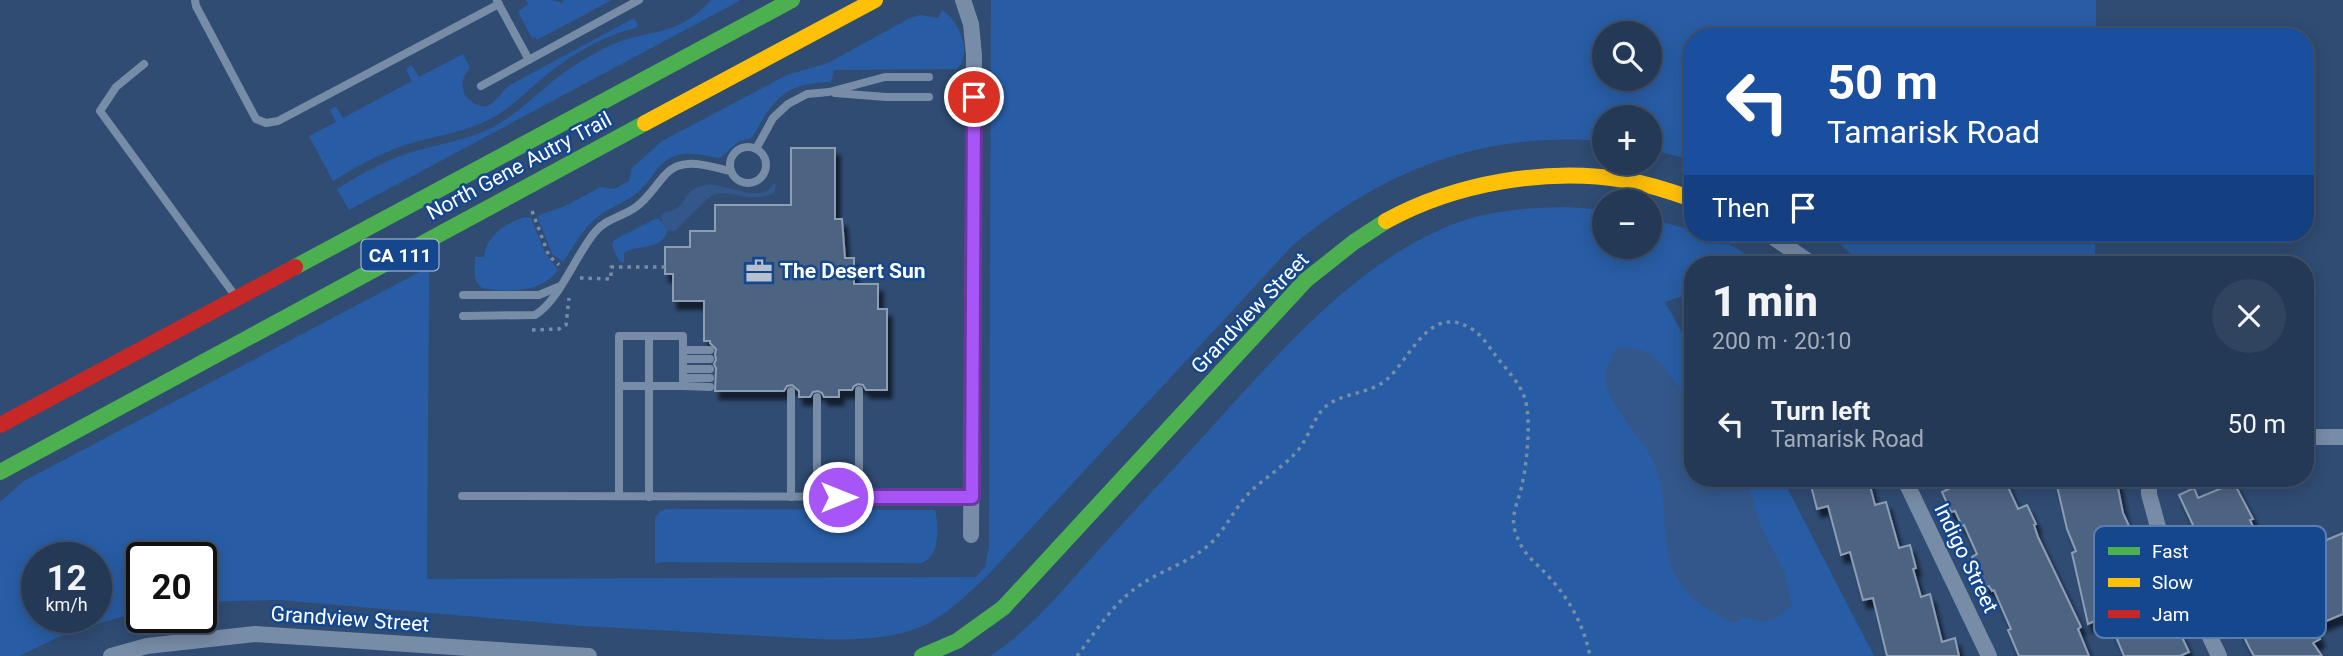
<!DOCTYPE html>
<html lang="en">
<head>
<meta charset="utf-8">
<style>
  body { margin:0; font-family:Roboto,sans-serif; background:#304460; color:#f1f3f6; height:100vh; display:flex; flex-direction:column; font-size:26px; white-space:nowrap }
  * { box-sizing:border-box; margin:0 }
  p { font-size:23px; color:#a3acb9 }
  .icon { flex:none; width:38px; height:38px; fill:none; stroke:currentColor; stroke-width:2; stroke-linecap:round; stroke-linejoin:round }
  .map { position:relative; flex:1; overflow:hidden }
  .side { position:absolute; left:1684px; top:256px; width:630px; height:231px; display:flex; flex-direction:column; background:#243956; border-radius:28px; box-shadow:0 4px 18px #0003,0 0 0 2px #41536c }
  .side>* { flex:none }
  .top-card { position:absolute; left:1684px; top:28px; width:630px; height:214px; border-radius:28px; box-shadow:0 4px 18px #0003,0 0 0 2px #41536c; background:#1a4fa0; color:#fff; overflow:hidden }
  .buttons { position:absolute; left:1592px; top:21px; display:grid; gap:14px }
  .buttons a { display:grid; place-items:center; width:70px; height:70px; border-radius:50%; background:#243956; box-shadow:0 4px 18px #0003,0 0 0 2px #41536c; font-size:35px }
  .speed { position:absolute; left:21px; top:542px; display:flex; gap:14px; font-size:35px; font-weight:700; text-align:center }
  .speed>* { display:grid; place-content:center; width:91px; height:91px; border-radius:50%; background:#243956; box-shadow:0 4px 18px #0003,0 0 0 2px #41536c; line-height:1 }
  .speed small { font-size:18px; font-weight:400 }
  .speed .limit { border:4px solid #111; border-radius:10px; background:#fff; color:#111 }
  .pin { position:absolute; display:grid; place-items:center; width:60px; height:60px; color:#fff; margin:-30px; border:4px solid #fff; border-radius:50%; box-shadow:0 2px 7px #0007 }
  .me { position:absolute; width:77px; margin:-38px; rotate:90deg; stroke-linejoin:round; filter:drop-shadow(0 0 5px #0008) }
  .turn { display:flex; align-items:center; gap:24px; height:147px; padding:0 28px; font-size:32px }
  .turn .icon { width:91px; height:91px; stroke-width:2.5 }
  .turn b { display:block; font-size:49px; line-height:60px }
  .then { display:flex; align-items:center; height:66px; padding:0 28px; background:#0003; gap:14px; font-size:26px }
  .round { display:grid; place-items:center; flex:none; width:74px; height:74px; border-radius:37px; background:#304460 }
  .summary { display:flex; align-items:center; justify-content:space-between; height:119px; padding:0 28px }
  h1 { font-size:42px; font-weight:800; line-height:52px }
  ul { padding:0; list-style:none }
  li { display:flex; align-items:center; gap:21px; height:98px; padding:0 28px }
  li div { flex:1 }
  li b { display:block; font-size:26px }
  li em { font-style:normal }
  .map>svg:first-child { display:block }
  .green { fill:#285da5; fill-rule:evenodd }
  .water { fill:#33578b }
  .building { fill:#4d6382; stroke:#8c9db4; stroke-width:2; filter:url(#shadow) }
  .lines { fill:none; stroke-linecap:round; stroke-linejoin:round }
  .path { stroke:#778ca6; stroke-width:3.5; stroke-dasharray:3.5 5; stroke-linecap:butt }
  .lane { stroke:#778ca6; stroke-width:8 }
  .street { stroke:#778ca6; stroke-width:16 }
  .fast { stroke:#4caf50; stroke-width:16 }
  .slow { stroke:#ffc107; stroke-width:16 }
  .jam { stroke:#c62828; stroke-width:16 }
  .route-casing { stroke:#6d37a1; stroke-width:18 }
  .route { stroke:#a855f7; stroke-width:12 }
  .labels { text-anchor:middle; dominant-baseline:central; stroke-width:5; stroke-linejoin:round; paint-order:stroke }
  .shield { fill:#15478e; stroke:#b9c8dd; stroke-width:2 }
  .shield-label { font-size:19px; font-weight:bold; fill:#fff }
  .street-label { font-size:21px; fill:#fff; stroke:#15478e }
  .poi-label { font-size:21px; font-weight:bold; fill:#fff; stroke:#15478e; text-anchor:start }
  .key { fill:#15478e; stroke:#5b7eb0; stroke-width:2 }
  .key-label { font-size:19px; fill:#fff }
</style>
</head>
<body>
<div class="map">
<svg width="2343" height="656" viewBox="0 0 2343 656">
  <defs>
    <filter id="shadow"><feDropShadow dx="4.5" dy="8" stdDeviation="2" flood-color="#0009"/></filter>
  </defs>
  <rect width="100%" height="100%" fill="#304c73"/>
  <g class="green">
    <polygon points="526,0 551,0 562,3 564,0 612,0 537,40 535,37 532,38 518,12 528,4"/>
    <path d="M711 0H741L349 210 337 189C360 175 383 161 409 153 436 144 465 141 491 128 513 117 528 102 547 86 564 71 585 58 605 48 647 27 675 40 711 0Z"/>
    <path d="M991 0H2096V37H1692V160L1650 149V117H1605V141C1484 131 1385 169 1293 245L986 577C967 594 948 614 925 625 892 640 852 640 817 639L583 626 279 600 201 602V558H142V611L69 632 19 656H0V502L24 481 429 267 427 579 976 577 985 567 989 546ZM1605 33H1650V79H1605ZM37 558H96V618H37Z"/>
    <path d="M942 10C959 21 973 52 957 69L834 70 831 82C783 83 773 100 752 138L738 142 720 158C705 156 692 151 677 155 659 161 654 176 642 188 630 201 614 205 600 215 584 226 574 246 563 262L552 254 537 216 565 206 601 187 614 189 629 181 632 168 662 141 787 75 828 63 908 19 920 15 938 18Z"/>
    <path d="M634 18 638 25 636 28C600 36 566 58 538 82 523 95 510 108 492 118 468 131 441 135 415 142 386 150 359 165 333 181L309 136 336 122 330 111 333 107H336L343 118 412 81 406 70 410 66H412L419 77 463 54 470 68C462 76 460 86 466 97 490 119 495 97 510 85Z"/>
    <path d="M1566 207 1605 210V247H1650V219L1692 230V233C1716 233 1741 251 1760 264H1692V293L1665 302 1692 351V478H1782L1874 656H990C1034 627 1061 591 1096 553 1136 508 1178 465 1218 420 1287 345 1354 265 1451 225 1487 210 1528 208 1566 207Z"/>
    <path d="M525 217 531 218 545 253 558 270C541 293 508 293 482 288 472 280 475 269 475 257H484C486 235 506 223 525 217Z"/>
    <path d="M655 219H659L668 230C660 252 640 243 624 253V263L619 261 612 245 614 240Z"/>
    <polygon points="1828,233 2095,233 2095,264 1862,264"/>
    <path d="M667 509 935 510C939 526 940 558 921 563L661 562 655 564V518L660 511Z"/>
  </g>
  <g class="water">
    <path d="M774 182 776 186 774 193C751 204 733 190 715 194 708 196 682 225 675 231 665 232 660 224 662 214 667 211 672 211 677 208 688 200 685 188 707 185 724 182 765 207 774 182Z"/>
    <path d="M1619 347C1663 346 1666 375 1692 403V478H1746L1761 526 1785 573 1792 606C1781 614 1775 623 1759 621 1755 620 1748 618 1743 618 1735 620 1743 622 1734 622 1725 621 1717 614 1709 610 1644 570 1678 517 1653 461 1642 437 1601 399 1605 372 1606 367 1609 363 1613 359L1611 354Z"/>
  </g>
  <g class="building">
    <polygon points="791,148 835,148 835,219 842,219 845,258 854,258 854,284 878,284 878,309 887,309 887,390 866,390 863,385 858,384 854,386 852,390 839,390 839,397 824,397 822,393 818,391 813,392 810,397 799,397 799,391 792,385 787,386 784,391 715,391 716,368 714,364 716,360 715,354 716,349 710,343 710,341 704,341 704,301 673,301 673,274 665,274 665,247 690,247 690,231 715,231 715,205 791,205"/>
    <polygon points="1809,478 1868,478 1875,505 1886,502 1899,548 1910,545 1916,568 1913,569 1921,597 1930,594 1942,642 1955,638 1959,656 1887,656 1873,598 1863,600 1850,552 1841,555 1828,506 1817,509"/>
    <polygon points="1972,478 2004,478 2018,509 2027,505 2036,524 2034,525 2038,537 2081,627 2078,629 2089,656 2019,656 2008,630 2011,629 1994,590 1992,591 1989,586 1984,588 1978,574 1980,573 1972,557 1977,554 1964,525 1962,526 1955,511 1951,512 1942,492"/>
    <polygon points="2083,478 2116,478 2123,513 2149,569 2143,572 2156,600 2163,597 2189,652 2180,656 2124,656 2107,615 2088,624 2072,553 2076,551 2067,529 2057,486"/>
    <polygon points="2234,483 2253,519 2250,520 2276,577 2303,564 2298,552 2343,533 2343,614 2314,626 2320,639 2313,643 2322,656 2254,656 2250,649 2226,600 2215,572 2212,573 2203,554 2206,553 2179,495 2194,488 2198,498"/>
  </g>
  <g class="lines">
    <g class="path">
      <polyline points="532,211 549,256 559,265"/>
      <polyline points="580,278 611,279 611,267 665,267"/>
      <polyline points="532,330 559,329 566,325 569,298"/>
      <path d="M1077 656C1097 630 1113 603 1140 585 1162 570 1188 563 1209 545 1226 529 1235 507 1251 491 1267 476 1285 466 1299 449 1309 436 1313 419 1324 408 1341 392 1368 395 1386 380 1411 359 1429 302 1472 329 1482 335 1489 347 1496 356 1506 369 1518 381 1524 396 1532 417 1527 462 1522 485 1519 500 1510 515 1515 531 1523 556 1534 560 1549 577 1570 600 1584 626 1590 656"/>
    </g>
    <g class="lane">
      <polyline points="195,0 196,6 256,119 266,123 278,121 499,4"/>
      <polyline points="497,1 529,60"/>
      <polyline points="144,64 116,87 100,111 236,297"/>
      <polyline points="481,86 639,0"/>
      <polyline points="835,93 886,97 929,97"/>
      <circle cx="748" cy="165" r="18"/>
      <polyline points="756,149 773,118 788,104 807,94 829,92 885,77 929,77"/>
      <polyline points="463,295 539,295 558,287"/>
      <path d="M463 316 535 315C559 301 575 256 595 232 605 219 622 217 636 207 648 198 655 186 665 175 682 155 710 167 731 171"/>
      <polyline points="649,336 649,497"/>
      <polyline points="683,350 710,350"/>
      <polyline points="683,359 710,359"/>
      <polyline points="683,369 710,369"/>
      <polyline points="683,378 710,378"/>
      <polyline points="619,386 683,386 683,336 619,336 619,496"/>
      <polyline points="683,386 710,387"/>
      <polyline points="859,390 859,497"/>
      <polyline points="791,391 791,497"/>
      <polyline points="817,397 817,497"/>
      <polyline points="462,496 972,497"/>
    </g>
    <g class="street">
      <polyline points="963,0 971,24 974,55 971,535"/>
      <polyline points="1767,233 1812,264"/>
      <polyline points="2305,437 2343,437"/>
      <polyline points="1904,478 1989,656"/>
      <polyline points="2149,478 2149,494 2158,527 2219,656"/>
      <polyline points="111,656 147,646 255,634 589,656"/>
    </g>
    <g class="fast">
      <polyline points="295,267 792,0"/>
      <polyline points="0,472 645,123"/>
      <polyline points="922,656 957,641 1003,608 1306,280 1354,242 1386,221"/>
    </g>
    <g class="slow">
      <polyline points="645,123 875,0"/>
      <path d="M1386 221C1455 183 1547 167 1625 180 1648 184 1670 191 1692 199"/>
    </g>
    <polyline class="jam" points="0,425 295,267"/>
  </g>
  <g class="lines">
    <g class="route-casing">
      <polyline id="route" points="838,497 972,497 974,97"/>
    </g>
    <use href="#route" class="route"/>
  </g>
  <defs>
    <g id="office-bare" transform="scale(2.1)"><path d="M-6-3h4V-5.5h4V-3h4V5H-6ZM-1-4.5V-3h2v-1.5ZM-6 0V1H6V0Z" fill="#b7c0ce" stroke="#15478e" stroke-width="2.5" paint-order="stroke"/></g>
  </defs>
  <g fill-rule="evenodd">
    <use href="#office-bare" x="759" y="271"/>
  </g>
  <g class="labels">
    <rect class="shield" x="361.5" y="239.5" width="77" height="31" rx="5"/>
    <g class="shield-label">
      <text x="400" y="255">CA 111</text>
    </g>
    <g class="street-label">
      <text transform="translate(519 166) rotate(-28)">North Gene Autry Trail</text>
      <text transform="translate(1250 313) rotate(-46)">Grandview Street</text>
      <text transform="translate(1966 558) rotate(64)">Indigo Street</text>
      <text transform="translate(350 619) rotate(4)">Grandview Street</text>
    </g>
    <g class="poi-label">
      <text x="780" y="271">The Desert Sun</text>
    </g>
  </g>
  <rect x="2094" y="526" width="232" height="112" rx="10" class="key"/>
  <rect x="2108" y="547" width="32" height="8" fill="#4caf50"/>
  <rect x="2108" y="578" width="32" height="9" fill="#ffc107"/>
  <rect x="2108" y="610" width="32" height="8" fill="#c62828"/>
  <g class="key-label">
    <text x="2152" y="558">Fast</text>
    <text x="2152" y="589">Slow</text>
    <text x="2152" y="621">Jam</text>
  </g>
</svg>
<div class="buttons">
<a><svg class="icon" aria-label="search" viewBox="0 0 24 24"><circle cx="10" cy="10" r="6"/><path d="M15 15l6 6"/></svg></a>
<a>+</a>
<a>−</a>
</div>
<div class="speed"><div>12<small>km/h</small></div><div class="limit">20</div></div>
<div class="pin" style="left:974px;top:97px;background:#d93025"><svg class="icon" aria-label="arrive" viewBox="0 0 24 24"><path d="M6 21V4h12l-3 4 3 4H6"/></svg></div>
<svg class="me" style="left:838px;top:497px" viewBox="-20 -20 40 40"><circle r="17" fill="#a855f7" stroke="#fff" stroke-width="3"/><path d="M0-11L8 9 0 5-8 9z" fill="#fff"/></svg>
<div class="top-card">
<div class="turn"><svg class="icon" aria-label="left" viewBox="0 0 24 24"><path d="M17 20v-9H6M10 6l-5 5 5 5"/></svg><div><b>50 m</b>Tamarisk Road</div></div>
<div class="then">Then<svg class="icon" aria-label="arrive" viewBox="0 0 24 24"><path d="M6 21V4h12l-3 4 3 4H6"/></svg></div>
</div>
<section class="side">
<div class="summary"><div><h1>1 min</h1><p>200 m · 20:10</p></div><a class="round"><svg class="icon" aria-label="close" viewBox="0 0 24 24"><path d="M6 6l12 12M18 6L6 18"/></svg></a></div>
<ul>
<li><svg class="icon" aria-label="left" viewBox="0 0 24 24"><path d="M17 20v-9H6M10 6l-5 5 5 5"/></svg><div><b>Turn left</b><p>Tamarisk Road</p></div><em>50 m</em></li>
</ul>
</section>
</div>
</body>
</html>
